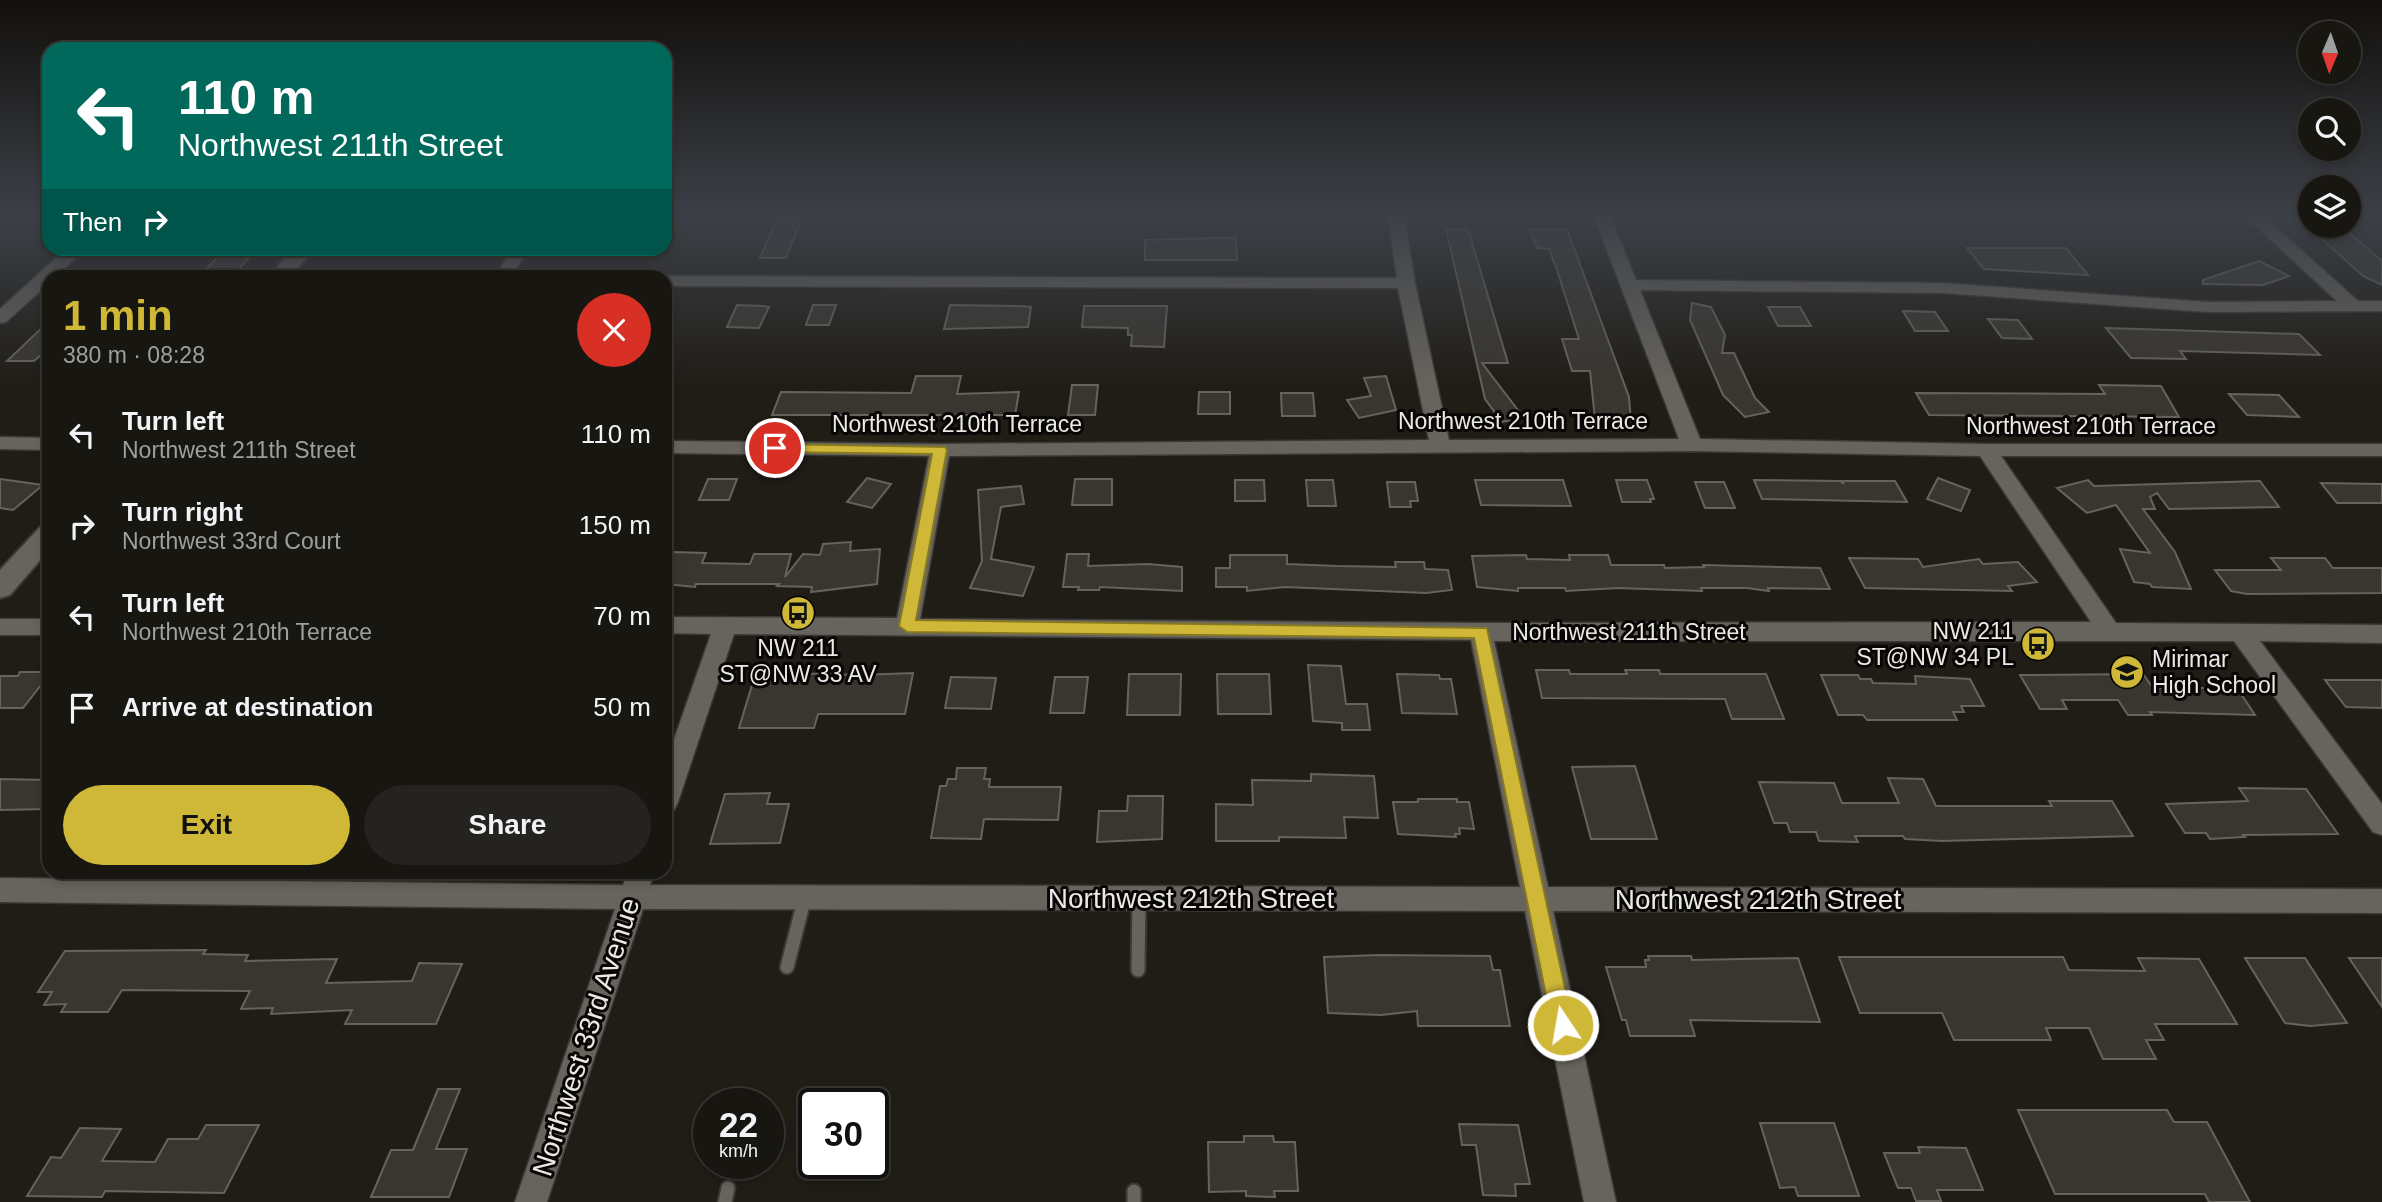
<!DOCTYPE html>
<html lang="en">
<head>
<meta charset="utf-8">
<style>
  body { margin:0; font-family:Arial,sans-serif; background:#25231f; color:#f1f3f6; height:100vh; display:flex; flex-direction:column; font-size:26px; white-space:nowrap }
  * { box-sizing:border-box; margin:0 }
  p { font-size:23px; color:#9f9f9f }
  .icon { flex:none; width:38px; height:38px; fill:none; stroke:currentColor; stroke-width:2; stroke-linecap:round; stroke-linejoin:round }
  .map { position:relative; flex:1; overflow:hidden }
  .side { position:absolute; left:42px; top:270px; width:630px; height:609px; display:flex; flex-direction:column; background:#181611; border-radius:21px; box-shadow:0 4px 10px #0003,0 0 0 2px #363531 }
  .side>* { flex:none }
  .banner { position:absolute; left:42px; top:42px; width:630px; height:214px; border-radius:21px; box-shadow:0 4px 10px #0003,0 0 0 2px #363531; background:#00695c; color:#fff; overflow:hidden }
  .needle { width:46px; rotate:182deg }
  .fabs { position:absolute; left:2298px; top:21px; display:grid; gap:14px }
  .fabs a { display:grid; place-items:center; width:63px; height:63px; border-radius:50%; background:#181611; box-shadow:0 4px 10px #0003,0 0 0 2px #363531; font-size:35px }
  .speed { position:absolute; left:693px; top:1088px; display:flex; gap:14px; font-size:35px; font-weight:700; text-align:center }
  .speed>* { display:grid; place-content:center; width:91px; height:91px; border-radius:50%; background:#181611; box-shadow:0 4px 10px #0003,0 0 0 2px #363531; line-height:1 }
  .speed small { font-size:18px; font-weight:400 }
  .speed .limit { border:4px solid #111; border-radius:10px; background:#fff; color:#111 }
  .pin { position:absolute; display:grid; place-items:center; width:60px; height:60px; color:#fff; margin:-30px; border:4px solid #fff; border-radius:50%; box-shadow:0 2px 7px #0007 }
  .me { position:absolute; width:77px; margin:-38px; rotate:348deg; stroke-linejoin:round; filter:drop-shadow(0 0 5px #0008) }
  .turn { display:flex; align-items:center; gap:24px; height:147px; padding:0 21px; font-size:32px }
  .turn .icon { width:91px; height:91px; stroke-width:2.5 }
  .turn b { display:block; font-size:49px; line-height:60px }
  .then { display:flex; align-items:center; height:66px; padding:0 21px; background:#0003; gap:14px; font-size:26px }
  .round { display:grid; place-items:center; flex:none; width:74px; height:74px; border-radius:37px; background:#25231f }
  .head { display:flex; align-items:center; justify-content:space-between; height:119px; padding:0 21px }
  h1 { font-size:42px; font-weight:600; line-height:52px; color:#cfb837 }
  .cta { display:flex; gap:14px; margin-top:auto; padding:14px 21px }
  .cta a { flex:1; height:80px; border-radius:42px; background:#cfb837; color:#111; font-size:28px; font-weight:600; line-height:80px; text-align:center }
  .cta a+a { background:#25231f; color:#f1f3f6 }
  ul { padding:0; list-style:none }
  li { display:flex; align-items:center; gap:21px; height:91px; padding:0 21px }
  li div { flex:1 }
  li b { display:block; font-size:26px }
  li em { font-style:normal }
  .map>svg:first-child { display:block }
  .building { fill:#393630; stroke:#66635c; stroke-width:2 }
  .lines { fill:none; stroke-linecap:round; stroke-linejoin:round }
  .service-casing { stroke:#3b3936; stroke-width:17 }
  .minor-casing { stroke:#3b3936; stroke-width:3 }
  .tertiary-casing { stroke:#3b3936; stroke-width:4 }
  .service { stroke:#67645d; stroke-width:13 }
  .minor { fill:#67645d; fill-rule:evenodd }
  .tertiary { fill:#67645d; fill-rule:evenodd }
  .route { fill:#cfb837; stroke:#877824; stroke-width:2 }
  .labels { text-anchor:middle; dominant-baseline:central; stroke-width:6; stroke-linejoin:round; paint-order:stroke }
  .street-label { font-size:23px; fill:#ebe9e5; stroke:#080705 }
  .poi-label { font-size:23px; fill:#ebe9e5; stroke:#080705; text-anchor:end }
  .near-street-label { font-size:28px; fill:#ebe9e5; stroke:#080705 }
</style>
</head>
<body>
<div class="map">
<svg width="2382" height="1202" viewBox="0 0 2382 1202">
  <rect width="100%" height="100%" fill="#201d17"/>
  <g class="building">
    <polygon points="778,216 803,216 786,258 760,258"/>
    <polygon points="1446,229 1468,229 1508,363 1482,363 1524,418 1502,422 1485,399"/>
    <polygon points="1530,229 1567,229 1629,397 1631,423 1595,419 1590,371 1572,371 1562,339 1579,339 1557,270 1549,249 1537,248"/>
    <polygon points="2347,231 2382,261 2382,285 2363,276 2322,239"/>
    <polygon points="1214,238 1236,238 1237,260 1145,260 1145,240"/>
    <polygon points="226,248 258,248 232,276 200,276"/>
    <polygon points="1967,248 2066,248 2088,275 1984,269"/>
    <polygon points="2259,261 2289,276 2263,285 2203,284 2203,280"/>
    <polygon points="1692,303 1711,307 1725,335 1722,353 1734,353 1755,398 1769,412 1745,417 1723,395 1690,320"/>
    <polygon points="737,305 764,306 769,307 759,328 727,327"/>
    <polygon points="813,305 836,305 829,325 806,325"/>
    <polygon points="950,305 1021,306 1031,307 1028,327 944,329"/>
    <polygon points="1084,306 1167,306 1164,347 1131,346 1132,335 1128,335 1128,328 1082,327"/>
    <polygon points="1768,307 1800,307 1811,326 1778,326"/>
    <polygon points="1903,311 1935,312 1948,331 1915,331"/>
    <polygon points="1988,319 2018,320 2032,339 2002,338"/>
    <polygon points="49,321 49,348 34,361 7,361"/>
    <polygon points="2106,328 2299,334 2320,355 2180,351 2186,359 2131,358"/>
    <polygon points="916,376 961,376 957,394 1019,392 1015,415 772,415 781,392 911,393"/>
    <polygon points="1386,376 1396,410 1359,418 1347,400 1371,396 1364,378"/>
    <polygon points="1072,385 1098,385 1095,415 1068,415"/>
    <polygon points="2099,385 2161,386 2179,417 1929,415 1916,393 2105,394"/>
    <polygon points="1199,392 1230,392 1230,414 1198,414"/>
    <polygon points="1281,393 1313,393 1315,416 1282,416"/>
    <polygon points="2229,394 2279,395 2299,417 2247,415"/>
    <polygon points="867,478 891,484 872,508 847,502"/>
    <polygon points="1938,478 1970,490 1961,511 1927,499"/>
    <polygon points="0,479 43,485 13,510 0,508"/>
    <polygon points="708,479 737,479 729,500 699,500"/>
    <polygon points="1075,479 1112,479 1112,505 1072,505"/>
    <polygon points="1235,480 1264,480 1265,501 1235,501"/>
    <polygon points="1306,480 1333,480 1336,506 1308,506"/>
    <polygon points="1475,480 1563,480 1571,506 1481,505"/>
    <polygon points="1616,480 1647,480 1654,499 1650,499 1651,502 1622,502"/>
    <polygon points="1754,480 1840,481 1844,484 1842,481 1895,481 1907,502 1762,499"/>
    <polygon points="2088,480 2094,486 2260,481 2279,507 2169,509 2157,493 2150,497 2155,509 2143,509 2175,552 2191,589 2152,587 2150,584 2134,582 2120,549 2150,553 2116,505 2087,513 2057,488"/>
    <polygon points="1387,482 1415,482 1418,501 1410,501 1411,507 1390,507"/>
    <polygon points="1695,482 1724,482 1735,508 1705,508"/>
    <polygon points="2321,483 2382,484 2382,503 2337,503"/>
    <polygon points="1021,486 1024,504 1001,507 991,559 1034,567 1023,596 970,588 982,561 978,490"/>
    <polygon points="851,542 850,551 880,549 877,584 811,592 812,587 777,586 779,584 696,584 695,587 665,584 665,572 673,552 706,553 702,563 750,564 754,554 791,554 785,577 803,554 820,555 823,544"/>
    <polygon points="1067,554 1089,554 1088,566 1148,564 1182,567 1182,591 1100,587 1099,590 1078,590 1079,587 1063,587"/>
    <polygon points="1230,555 1287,555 1287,564 1337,566 1396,567 1395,562 1424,562 1425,569 1448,570 1452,590 1426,593 1285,587 1247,591 1247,587 1216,587 1216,568 1230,568"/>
    <polygon points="1526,555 1527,559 1570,560 1569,555 1608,555 1611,565 1664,565 1665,568 1704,567 1703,565 1820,568 1830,589 1768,588 1769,591 1747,588 1701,588 1702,591 1618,588 1566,591 1565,588 1518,588 1518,591 1477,587 1472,556"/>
    <polygon points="1849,558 1918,559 1923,567 1979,559 1983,564 2018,562 2037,582 2008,586 2012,591 1865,588"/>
    <polygon points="2271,558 2325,558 2333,568 2382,568 2382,593 2247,594 2231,591 2215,570 2281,570"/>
    <polygon points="1308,665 1341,666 1346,704 1367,704 1370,730 1342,730 1342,723 1313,721"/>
    <polygon points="1536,670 1569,670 1570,674 1627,674 1625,670 1659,670 1660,674 1766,674 1784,719 1732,719 1725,699 1542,698"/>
    <polygon points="20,672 49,672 49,675 23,708 0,708 0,676 18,676"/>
    <polygon points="756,672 860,675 913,673 905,714 818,714 814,728 739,728"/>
    <polygon points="1129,674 1181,674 1180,715 1127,715"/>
    <polygon points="1217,674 1269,674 1271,714 1218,714"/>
    <polygon points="1397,674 1439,675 1440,679 1451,679 1457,714 1402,713"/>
    <polygon points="2143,674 2153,688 2237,688 2255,715 2150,712 2152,715 2128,715 2118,700 2062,700 2067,709 2040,709 2020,675"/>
    <polygon points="1821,675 1858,675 1860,679 1871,679 1873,683 1916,684 1915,676 1970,679 1984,706 1961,706 1964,712 1953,712 1957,720 1867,720 1863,715 1838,715"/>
    <polygon points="951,677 996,678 991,709 945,708"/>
    <polygon points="1055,677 1088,677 1084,713 1050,713"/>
    <polygon points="2325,680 2382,680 2382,708 2346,707"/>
    <polygon points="1635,766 1657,839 1591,839 1572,767"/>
    <polygon points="957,768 986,768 984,779 990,779 989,787 1061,787 1058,820 984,819 981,839 931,838 940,786 946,786 948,779 956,779"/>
    <polygon points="1311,774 1374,776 1378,818 1344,817 1346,838 1279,837 1279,841 1216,841 1216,804 1253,805 1252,780 1311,781"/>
    <polygon points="1888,778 1923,779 1936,806 2052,806 2049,801 2112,801 2133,836 1942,841 1905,839 1903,836 1855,836 1858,842 1819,841 1816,832 1790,832 1787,823 1774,823 1759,782 1834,783 1842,803 1899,803"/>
    <polygon points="0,779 49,780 49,809 0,810"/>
    <polygon points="2239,788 2306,789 2338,834 2243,835 2245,837 2210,839 2206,833 2185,833 2166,804 2248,801"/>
    <polygon points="770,793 767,804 789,804 780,843 710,844 725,794"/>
    <polygon points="1128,796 1163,796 1162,839 1097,842 1099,811 1127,811"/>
    <polygon points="1418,799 1457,799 1457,802 1469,802 1474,829 1459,828 1460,834 1455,834 1456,837 1398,834 1393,802 1418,802"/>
    <polygon points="206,950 203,954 248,955 245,961 337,959 326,983 412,981 419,963 462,964 436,1024 345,1024 352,1010 271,1014 273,1008 241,1009 250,991 122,990 108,1012 61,1012 66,1004 44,1005 52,992 38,992 65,951"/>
    <polygon points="1379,955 1490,956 1493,970 1500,970 1510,1026 1418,1026 1417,1011 1381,1015 1328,1013 1324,957"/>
    <polygon points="1648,956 1691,956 1692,960 1798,958 1820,1022 1690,1020 1695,1036 1630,1036 1626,1020 1622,1020 1606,967 1646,967 1645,960 1649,960"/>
    <polygon points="1839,957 2063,957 2069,970 2145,971 2138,958 2199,959 2237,1024 2155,1024 2164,1040 2146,1040 2156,1059 2103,1059 2089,1028 2046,1028 2051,1040 1954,1040 1942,1013 1860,1013"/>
    <polygon points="2245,958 2305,958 2347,1023 2310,1026 2285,1023"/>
    <polygon points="2349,958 2382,958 2382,1007"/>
    <polygon points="438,1089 460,1089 436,1149 467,1149 449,1197 371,1197 391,1150 413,1150"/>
    <polygon points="2018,1110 2167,1110 2174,1122 2207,1122 2250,1202 2209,1202 2205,1194 2055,1194"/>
    <polygon points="1760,1123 1834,1123 1859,1196 1798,1196 1795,1187 1780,1188"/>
    <polygon points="1459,1124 1518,1125 1530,1184 1515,1184 1516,1196 1483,1195 1476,1145 1462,1145"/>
    <polygon points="206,1125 259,1125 224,1193 105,1191 102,1197 27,1196 51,1157 61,1158 80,1128 121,1129 102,1161 155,1162 168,1139 198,1139"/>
    <polygon points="1244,1136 1273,1136 1274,1142 1295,1142 1298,1191 1274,1191 1275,1197 1246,1196 1246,1191 1209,1192 1208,1142 1244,1142"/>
    <polygon points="1918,1147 1966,1148 1983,1190 1937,1190 1941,1201 1916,1201 1911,1188 1898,1188 1884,1153 1920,1153"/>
  </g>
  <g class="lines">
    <g class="service-casing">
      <g id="service">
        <polyline points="787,967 805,897"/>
        <polyline points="1138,970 1139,898"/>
        <polyline points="1134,1191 1134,1202"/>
        <polyline points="725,1202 728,1188"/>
      </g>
    </g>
    <g class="minor-casing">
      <g id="minor">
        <path d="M1388 216H1404L1415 283 1449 440 1679 439 1594 216H1610L1636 280 1943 283 2208 302 2337 301 2245 216H2263L2358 301H2382V311L2208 312 1943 293 1640 290 1700 439 1986 444H2382V456H2001L2116 623 2382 625V643L2260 641 2382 804V835L2373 832 2234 641H1494L1548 887 2382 889V913L1553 911 1616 1202H1584L1525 911 643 909 547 1202H515L615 909 0 902V878L623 885 628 872H654L650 885 1520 887 1471 640 734 634 678 802 674 810 665 813V765L711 634 665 633V617L897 618 929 456 665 453V441L940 444 1429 440 1398 288 665 286V276H662H665L1397 278ZM1692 451 1980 456 2091 622 1481 623 920 619 949 456Z"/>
        <polygon points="67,248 86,248 56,276 49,276 49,283 6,322 0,323 0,309"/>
        <polygon points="513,248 530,248 511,276 495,276"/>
        <polygon points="0,437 49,438 49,450 0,449"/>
        <rect x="0" y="619" width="49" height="16"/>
      </g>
    </g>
    <g class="tertiary-casing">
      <g id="tertiary">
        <polygon points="293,248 315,248 291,276 270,276"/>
        <polygon points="49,524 49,550 10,595 0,598 0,570 40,527"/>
      </g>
    </g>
    <use href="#service" class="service"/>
    <use href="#minor" class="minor"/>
    <use href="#tertiary" class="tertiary"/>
  </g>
  <linearGradient id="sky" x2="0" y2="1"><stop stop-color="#12100d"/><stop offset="0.56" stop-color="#3c4047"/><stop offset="1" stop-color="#3c4047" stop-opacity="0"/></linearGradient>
  <rect width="2382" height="385" fill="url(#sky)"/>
  <polygon class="route" points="775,444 945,447 947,450 916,620 1487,628 1573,1025 1570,1032 1563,1035 1556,1032 1552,1025 1474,638 907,632 899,626 932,454 770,452 770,445"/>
  <defs>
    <g id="bus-disc" transform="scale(1.75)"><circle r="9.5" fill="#cfb837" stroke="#080705"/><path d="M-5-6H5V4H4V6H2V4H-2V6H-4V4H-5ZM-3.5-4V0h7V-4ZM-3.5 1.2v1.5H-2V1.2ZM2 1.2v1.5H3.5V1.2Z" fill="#111"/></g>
    <g id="school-disc" transform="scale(1.75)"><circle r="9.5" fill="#cfb837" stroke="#080705"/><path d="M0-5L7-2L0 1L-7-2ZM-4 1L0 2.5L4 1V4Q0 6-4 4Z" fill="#111"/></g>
  </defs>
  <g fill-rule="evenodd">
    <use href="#bus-disc" x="798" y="613"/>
    <use href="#bus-disc" x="2038" y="644"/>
    <use href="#school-disc" x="2127" y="672"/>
  </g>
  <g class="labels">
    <g class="street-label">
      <text x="1523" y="421">Northwest 210th Terrace</text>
      <text x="957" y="424">Northwest 210th Terrace</text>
      <text x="2091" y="426">Northwest 210th Terrace</text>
      <text x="1629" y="632">Northwest 211th Street</text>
    </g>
    <g class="poi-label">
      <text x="2014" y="631">NW 211<tspan x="2014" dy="26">ST@NW 34 PL</tspan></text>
      <text x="798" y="648" text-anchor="middle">NW 211<tspan x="798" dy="26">ST@NW 33 AV</tspan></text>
      <text x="2152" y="659" text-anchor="start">Mirimar<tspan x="2152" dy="26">High School</tspan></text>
    </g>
    <g class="near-street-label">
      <text x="1191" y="898">Northwest 212th Street</text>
      <text x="1758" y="899">Northwest 212th Street</text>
      <text transform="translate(586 1037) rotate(-72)">Northwest 33rd Avenue</text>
    </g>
  </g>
</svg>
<div class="fabs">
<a><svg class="needle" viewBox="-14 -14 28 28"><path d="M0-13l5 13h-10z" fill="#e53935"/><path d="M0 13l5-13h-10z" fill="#9f9f9f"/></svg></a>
<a><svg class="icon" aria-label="search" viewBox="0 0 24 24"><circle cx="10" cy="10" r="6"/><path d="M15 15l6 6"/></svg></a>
<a><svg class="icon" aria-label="layers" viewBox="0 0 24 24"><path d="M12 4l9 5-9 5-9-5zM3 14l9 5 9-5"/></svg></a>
</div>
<div class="speed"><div>22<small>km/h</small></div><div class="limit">30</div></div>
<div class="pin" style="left:775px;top:448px;background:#d93025"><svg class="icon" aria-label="arrive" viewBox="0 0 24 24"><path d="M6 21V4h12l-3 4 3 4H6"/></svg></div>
<svg class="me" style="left:1563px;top:1025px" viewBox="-20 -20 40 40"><circle r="17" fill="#cfb837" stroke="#fff" stroke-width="3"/><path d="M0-11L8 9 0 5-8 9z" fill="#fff"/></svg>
<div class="banner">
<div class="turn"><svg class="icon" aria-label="left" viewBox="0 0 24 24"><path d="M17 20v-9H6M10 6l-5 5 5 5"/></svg><div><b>110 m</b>Northwest 211th Street</div></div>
<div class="then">Then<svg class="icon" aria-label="right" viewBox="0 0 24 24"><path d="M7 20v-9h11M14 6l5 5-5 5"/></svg></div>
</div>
<section class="side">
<div class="head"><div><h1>1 min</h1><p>380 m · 08:28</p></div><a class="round" style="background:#d93025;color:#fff"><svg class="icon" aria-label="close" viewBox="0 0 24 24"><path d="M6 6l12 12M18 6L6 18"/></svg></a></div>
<ul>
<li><svg class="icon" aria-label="left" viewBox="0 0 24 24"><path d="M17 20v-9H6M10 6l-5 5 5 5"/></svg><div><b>Turn left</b><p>Northwest 211th Street</p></div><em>110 m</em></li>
<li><svg class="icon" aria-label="right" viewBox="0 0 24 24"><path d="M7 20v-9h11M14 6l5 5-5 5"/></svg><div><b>Turn right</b><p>Northwest 33rd Court</p></div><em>150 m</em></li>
<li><svg class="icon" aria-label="left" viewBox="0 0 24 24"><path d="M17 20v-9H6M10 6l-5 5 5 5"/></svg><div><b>Turn left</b><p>Northwest 210th Terrace</p></div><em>70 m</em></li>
<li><svg class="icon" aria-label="arrive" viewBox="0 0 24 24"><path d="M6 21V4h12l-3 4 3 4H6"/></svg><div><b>Arrive at destination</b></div><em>50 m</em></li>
</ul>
<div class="cta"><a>Exit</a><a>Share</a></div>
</section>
</div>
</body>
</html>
